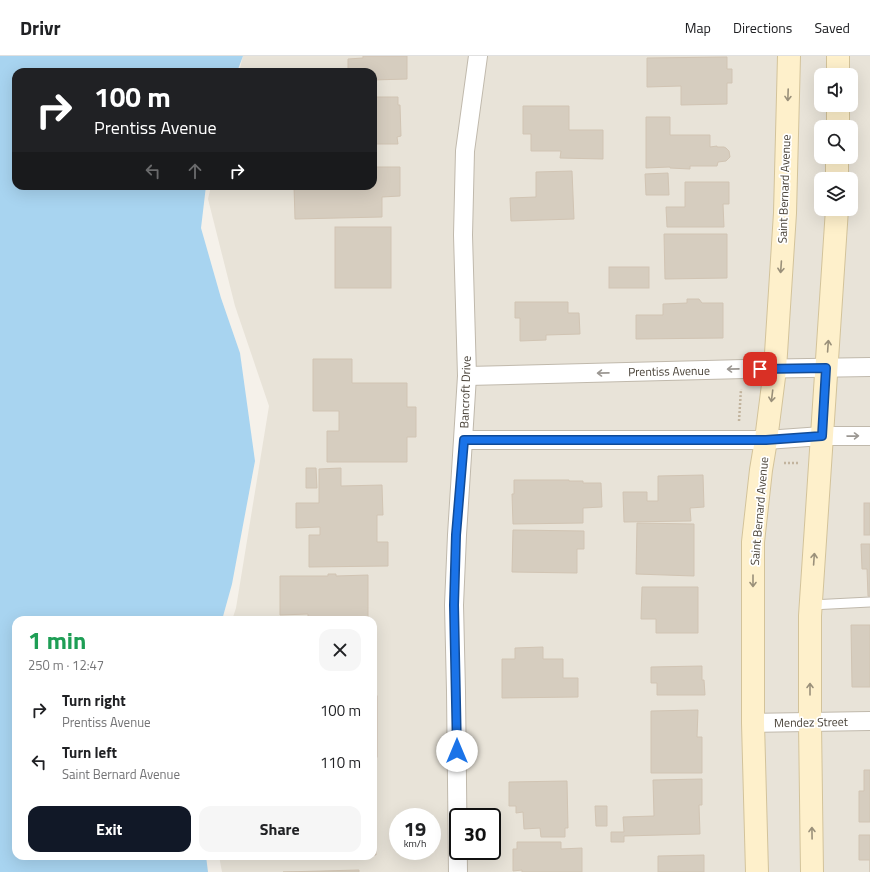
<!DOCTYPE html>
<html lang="en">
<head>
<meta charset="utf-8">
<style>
  body { margin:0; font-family:"Titillium Web",sans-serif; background:#f6f6f6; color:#202124; height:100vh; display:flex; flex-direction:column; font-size:15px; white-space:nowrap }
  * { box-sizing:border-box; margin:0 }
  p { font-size:13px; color:#757577 }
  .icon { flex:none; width:22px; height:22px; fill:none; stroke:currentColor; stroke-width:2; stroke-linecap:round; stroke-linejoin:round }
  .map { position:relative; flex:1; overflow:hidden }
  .details { position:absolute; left:12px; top:560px; width:365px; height:244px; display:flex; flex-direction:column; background:#fff; border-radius:12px; box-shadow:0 4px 16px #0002 }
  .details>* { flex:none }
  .guide { position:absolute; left:12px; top:12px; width:365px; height:122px; border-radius:12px; box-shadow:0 4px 16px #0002; background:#202124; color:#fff; overflow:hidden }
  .tools { position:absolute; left:814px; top:12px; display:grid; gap:8px }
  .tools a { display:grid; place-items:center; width:44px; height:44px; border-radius:8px; background:#fff; box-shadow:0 4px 16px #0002; font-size:20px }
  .speed { position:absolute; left:389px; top:752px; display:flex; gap:8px; font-size:20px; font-weight:700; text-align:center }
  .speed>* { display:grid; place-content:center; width:52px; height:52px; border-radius:50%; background:#fff; box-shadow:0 4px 16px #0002; line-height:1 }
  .speed small { font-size:10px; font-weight:400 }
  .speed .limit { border:2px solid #111; border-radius:6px; background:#fff; color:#111 }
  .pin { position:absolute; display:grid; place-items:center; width:34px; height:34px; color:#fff; margin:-17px; border-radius:8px; box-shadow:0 2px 6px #0006 }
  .me { position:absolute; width:44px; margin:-22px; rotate:0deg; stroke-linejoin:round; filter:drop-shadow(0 0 3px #0008) }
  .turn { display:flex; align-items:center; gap:14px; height:84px; padding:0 16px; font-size:18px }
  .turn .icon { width:52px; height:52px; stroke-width:2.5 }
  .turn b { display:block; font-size:28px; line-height:34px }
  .lanes { display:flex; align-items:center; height:38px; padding:0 16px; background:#0003; justify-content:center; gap:20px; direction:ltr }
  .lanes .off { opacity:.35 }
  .round { display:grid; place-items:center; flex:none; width:42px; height:42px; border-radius:12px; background:#f6f6f6 }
  .headline { display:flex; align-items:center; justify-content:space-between; height:68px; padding:0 16px }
  h1 { font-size:24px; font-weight:700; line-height:30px; color:#1e9e55 }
  .primary-button { display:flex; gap:8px; margin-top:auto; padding:8px 16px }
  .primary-button a { flex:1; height:46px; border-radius:12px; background:#111827; color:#fff; font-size:16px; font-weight:700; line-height:46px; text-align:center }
  .primary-button a+a { background:#f6f6f6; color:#202124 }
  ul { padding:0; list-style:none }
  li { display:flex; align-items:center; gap:12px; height:52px; padding:0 16px }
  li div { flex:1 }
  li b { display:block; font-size:15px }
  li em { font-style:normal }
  header { display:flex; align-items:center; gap:24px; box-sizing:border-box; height:56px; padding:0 20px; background:#fff; border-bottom:1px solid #e0e0e0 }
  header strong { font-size:19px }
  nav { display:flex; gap:22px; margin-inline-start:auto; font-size:14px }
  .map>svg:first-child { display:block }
  .residential { fill:#e8e3d8; fill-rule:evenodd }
  .water { fill:#a8d4f0 }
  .building { fill:#d6cdbf; stroke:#d1c4b3 }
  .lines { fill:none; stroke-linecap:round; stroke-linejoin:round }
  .service-casing { stroke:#c0b9ac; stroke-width:11 }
  .minor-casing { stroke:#c0b9ac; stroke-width:20 }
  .secondary-casing { stroke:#d3c39a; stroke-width:24 }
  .path { stroke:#c2b49e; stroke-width:2.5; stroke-dasharray:2 2; stroke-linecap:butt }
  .service { stroke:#fff; stroke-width:9 }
  .minor { stroke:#fff; stroke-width:18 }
  .secondary { stroke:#fef0cb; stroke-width:22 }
  .oneway { stroke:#9a907a }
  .oneway2 { stroke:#9b9792 }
  .route-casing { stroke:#114b97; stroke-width:10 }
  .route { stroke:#1a73e8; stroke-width:7 }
  .labels { text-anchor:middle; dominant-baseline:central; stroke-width:3.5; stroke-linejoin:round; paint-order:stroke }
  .street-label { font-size:12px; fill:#494238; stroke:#fff }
</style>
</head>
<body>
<header>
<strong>Drivr</strong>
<nav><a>Map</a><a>Directions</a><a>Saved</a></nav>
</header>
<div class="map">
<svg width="870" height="816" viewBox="0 0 870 816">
  <rect width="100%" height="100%" fill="#f5f1ea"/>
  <path class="residential" d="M243 0H870V816H222L219 800H373V564H232L236 552 269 350 235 250 208 143 211 130H373V16H239ZM821 19H851V49H821ZM821 71H851V101H821ZM821 123H851V153H821ZM398 761H432V795H398ZM458 761H492V795H458Z"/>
  <polygon class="water" points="0,0 243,0 237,16 16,16 16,130 206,130 201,172 221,242 240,297 255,405 232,528 222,564 16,564 16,800 206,800 208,816 0,816"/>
  <g class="building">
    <polygon points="363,0 407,0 407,23 373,24 373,16 348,16 348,3 363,2"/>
    <polygon points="727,1 727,13 732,13 732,27 727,27 727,48 681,49 681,30 647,31 647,2"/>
    <polygon points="373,41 398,41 398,49 400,49 401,80 397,81 398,88 373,88"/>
    <polygon points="523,50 569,50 569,74 603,74 603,103 560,102 561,95 531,95 531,78 523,78"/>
    <polygon points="646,61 670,61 670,79 710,79 710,91 717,90 717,91 724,91 726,92 729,95 730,101 726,105 718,106 717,110 690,110 690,113 670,112 670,111 646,112"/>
    <polygon points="373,111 400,111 400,140 382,141 382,161 295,163 294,130 373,130"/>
    <polygon points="572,115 574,163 511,165 510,142 536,141 536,116"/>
    <polygon points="668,117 669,139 646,139 645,118"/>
    <polygon points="685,126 729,126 729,148 723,148 724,171 667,171 666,151 685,151"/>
    <rect x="335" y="171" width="56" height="61"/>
    <polygon points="664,178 727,178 727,222 665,223"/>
    <rect x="609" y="211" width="40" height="21"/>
    <polygon points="687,243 699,243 702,247 723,247 723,282 636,283 636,259 663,259 663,248 687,247"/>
    <polygon points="515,246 568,246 568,257 579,257 580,278 546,279 546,284 520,285 520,262 515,262"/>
    <polygon points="313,303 352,303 352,327 407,327 407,351 416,351 416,381 407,381 407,406 327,406 327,375 339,375 339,355 313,355"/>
    <polygon points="306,412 316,412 317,432 306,432"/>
    <polygon points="341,412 341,430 382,429 383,459 377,459 377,486 388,486 388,510 309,511 309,479 320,479 320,471 296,472 296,447 319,447 319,413"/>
    <polygon points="703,419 704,451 690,452 691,465 624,466 623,436 647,436 647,445 658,445 658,420"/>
    <polygon points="514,424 569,424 569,425 583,425 583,427 601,427 602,451 583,452 583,467 513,468 512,438 514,438"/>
    <rect x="864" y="447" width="6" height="32"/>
    <polygon points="637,467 694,468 694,520 636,518"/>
    <polygon points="513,474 584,475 584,493 577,493 577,517 512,516"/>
    <polygon points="861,488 870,488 870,540 868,540 867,513 862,513"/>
    <polygon points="328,518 336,518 336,520 368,519 368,564 308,564 308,558 280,559 280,520 328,520"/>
    <polygon points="642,531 698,531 698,577 656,577 656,563 641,563"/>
    <polygon points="851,569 870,569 870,631 852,631"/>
    <polygon points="543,591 543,603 563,603 563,622 578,622 578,641 502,642 502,603 515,603 515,592"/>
    <polygon points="702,610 702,624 704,624 705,639 657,639 657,627 651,627 651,611"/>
    <rect x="373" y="640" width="4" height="61"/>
    <polygon points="698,654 697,681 702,681 702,717 651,717 651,655"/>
    <polygon points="864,714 870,714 870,766 859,766 859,735 864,735"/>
    <polygon points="702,723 702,749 699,749 700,778 624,780 624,786 611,786 611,776 624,776 623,761 654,760 653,724"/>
    <polygon points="567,725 568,772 565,772 565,781 541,781 540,772 524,773 523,756 516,757 516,750 509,750 509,726"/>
    <polygon points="373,739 375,739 376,799 373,799"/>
    <polygon points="595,750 607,750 607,770 596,770"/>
    <polygon points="859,779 870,779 870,816 870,804 859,804"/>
    <polygon points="517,786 561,786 561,793 582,792 582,816 522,816 522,814 513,815 513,793 517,793"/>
    <polygon points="704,799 704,816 658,816 658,800"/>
    <polygon points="359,814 359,816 283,816"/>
  </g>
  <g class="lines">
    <g class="service-casing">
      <polyline id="service" points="811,549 870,546"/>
    </g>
    <g class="minor-casing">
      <g id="minor">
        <polyline points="467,320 745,313 870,311"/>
        <polyline points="464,384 766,384 822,380 870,380"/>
        <polyline points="753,667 870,665"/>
        <polyline points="458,816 456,635 454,549 457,479 467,320 463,179 465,95 478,0"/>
      </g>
    </g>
    <g class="secondary-casing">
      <g id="secondary">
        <polyline points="838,0 838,19"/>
        <polyline points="838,71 838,49"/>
        <polyline points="837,123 837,101"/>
        <polyline points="757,816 753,667 753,486 761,414 766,384 775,313 785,157 789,0"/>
        <polyline points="812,816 810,667 810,560 837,153"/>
      </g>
    </g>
    <g class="path">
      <polyline points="739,365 741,333"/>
      <polyline points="784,407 798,407"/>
    </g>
    <use href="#service" class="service"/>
    <use href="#minor" class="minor"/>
    <use href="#secondary" class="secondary"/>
  </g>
  <defs><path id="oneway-shaft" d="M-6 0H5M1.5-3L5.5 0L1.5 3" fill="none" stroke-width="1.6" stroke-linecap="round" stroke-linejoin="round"/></defs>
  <g class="oneway">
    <use href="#oneway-shaft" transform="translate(788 39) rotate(92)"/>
    <use href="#oneway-shaft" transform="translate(781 211) rotate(94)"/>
    <use href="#oneway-shaft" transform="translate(828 290) rotate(-86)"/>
    <use href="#oneway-shaft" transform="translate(772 340) rotate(97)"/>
    <use href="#oneway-shaft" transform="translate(814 503) rotate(-86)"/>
    <use href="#oneway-shaft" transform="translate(753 525) rotate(90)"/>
    <use href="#oneway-shaft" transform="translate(810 633) rotate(-90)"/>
    <use href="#oneway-shaft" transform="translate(812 777) rotate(-91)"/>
  </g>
  <g class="oneway2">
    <use href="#oneway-shaft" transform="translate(733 313) rotate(179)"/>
    <use href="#oneway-shaft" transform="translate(603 317) rotate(179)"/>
    <use href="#oneway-shaft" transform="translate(853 380) rotate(-1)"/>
  </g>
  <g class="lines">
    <g class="route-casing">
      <polyline id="route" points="457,695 454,549 456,479 464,384 766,384 822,380 826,312 760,313"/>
    </g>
    <use href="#route" class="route"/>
  </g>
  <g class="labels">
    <g class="street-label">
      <text transform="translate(784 133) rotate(-88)">Saint Bernard Avenue</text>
      <text transform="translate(669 315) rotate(-1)">Prentiss Avenue</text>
      <text transform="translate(465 336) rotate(-88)">Bancroft Drive</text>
      <text transform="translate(759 455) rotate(-85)">Saint Bernard Avenue</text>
      <text transform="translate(811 666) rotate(-1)">Mendez Street</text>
    </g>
  </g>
</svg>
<div class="tools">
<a><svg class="icon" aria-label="sound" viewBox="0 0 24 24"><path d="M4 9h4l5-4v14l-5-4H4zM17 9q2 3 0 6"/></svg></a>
<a><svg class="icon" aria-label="search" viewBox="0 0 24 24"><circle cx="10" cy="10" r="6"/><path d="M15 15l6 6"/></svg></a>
<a><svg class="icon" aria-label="layers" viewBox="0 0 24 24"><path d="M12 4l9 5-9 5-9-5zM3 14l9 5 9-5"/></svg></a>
</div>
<div class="speed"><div>19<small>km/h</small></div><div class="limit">30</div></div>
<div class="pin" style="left:760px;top:313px;background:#d93025"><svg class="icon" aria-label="arrive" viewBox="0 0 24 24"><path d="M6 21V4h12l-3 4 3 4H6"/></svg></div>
<svg class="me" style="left:457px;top:695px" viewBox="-20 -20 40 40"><circle r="19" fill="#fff"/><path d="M0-13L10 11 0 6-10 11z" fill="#1a73e8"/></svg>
<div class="guide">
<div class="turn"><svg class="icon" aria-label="right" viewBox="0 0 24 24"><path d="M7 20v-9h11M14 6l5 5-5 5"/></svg><div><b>100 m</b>Prentiss Avenue</div></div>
<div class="lanes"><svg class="icon off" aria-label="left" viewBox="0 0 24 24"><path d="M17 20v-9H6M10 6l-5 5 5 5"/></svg><svg class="icon off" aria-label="ahead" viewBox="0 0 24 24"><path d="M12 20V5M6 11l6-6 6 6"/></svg><svg class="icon" aria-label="right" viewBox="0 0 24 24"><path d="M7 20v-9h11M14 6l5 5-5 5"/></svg></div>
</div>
<section class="details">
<div class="headline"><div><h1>1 min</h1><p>250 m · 12:47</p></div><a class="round"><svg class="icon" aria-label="close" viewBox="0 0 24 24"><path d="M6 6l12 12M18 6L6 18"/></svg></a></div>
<ul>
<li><svg class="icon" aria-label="right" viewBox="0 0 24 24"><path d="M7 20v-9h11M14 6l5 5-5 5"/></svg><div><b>Turn right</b><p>Prentiss Avenue</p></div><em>100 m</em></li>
<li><svg class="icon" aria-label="left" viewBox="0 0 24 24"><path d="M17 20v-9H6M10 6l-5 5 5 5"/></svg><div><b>Turn left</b><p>Saint Bernard Avenue</p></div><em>110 m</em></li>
</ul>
<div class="primary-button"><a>Exit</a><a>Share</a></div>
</section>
</div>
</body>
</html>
